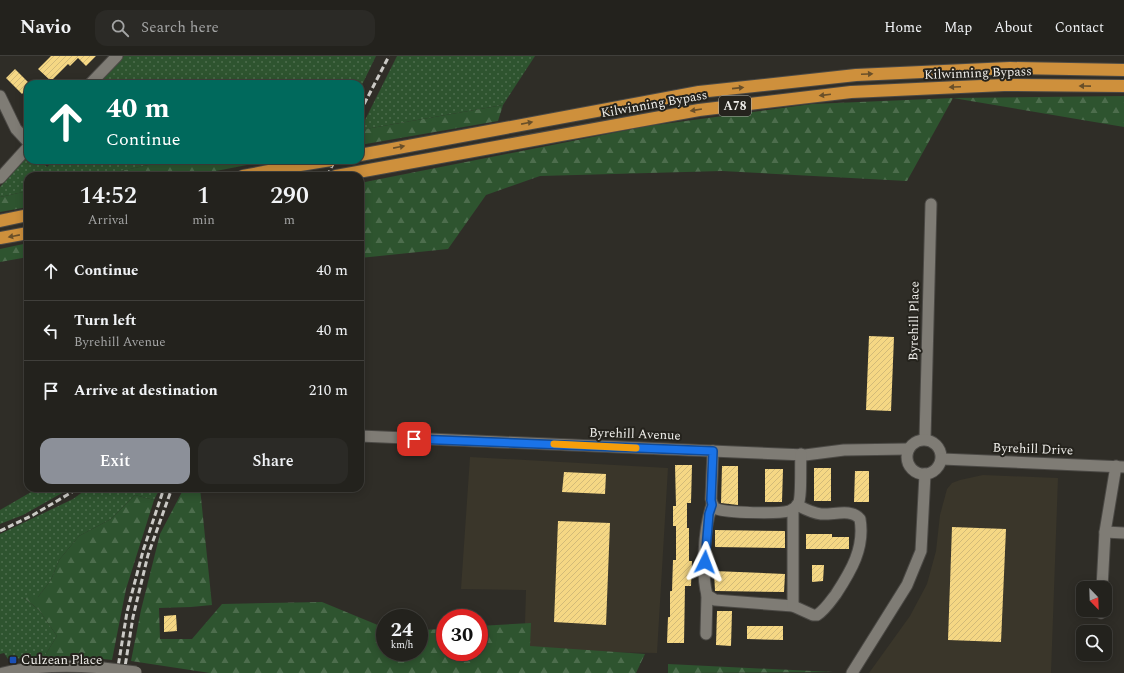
<!DOCTYPE html>
<html lang="en">
<head>
<meta charset="utf-8">
<style>
  body { margin:0; font-family:Spectral,serif; background:#2b2a26; color:#f1f3f6; height:100vh; display:flex; flex-direction:column; font-size:15px; white-space:nowrap }
  * { box-sizing:border-box; margin:0 }
  p { font-size:13px; color:#a3a4a4 }
  .icon { flex:none; width:22px; height:22px; fill:none; stroke:currentColor; stroke-width:2; stroke-linecap:round; stroke-linejoin:round }
  .map { position:relative; flex:1; overflow:hidden }
  .details { position:absolute; left:24px; top:116px; width:340px; height:320px; display:flex; flex-direction:column; background:#23221d; border-radius:12px; box-shadow:0 2px 10px #0003,0 0 0 1px #403f3b }
  .details>* { flex:none }
  .hud { position:absolute; left:24px; top:24px; width:340px; height:84px; border-radius:12px; box-shadow:0 2px 10px #0003,0 0 0 1px #403f3b; background:#00695c; color:#fff; overflow:hidden }
  .needle { width:26px; rotate:157deg }
  .tools { position:absolute; left:1076px; top:525px; display:grid; gap:8px }
  .tools a { display:grid; place-items:center; width:36px; height:36px; border-radius:8px; background:#23221d; box-shadow:0 2px 10px #0003,0 0 0 1px #403f3b; font-size:20px }
  .speed { position:absolute; left:376px; top:553px; display:flex; gap:8px; font-size:20px; font-weight:700; text-align:center }
  .speed>* { display:grid; place-content:center; width:52px; height:52px; border-radius:50%; background:#23221d; box-shadow:0 2px 10px #0003,0 0 0 1px #403f3b; line-height:1 }
  .speed small { font-size:10px; font-weight:400 }
  .speed .limit { border:6px solid #d22; background:#fff; color:#111 }
  .pin { position:absolute; display:grid; place-items:center; width:34px; height:34px; color:#fff; margin:-17px; border-radius:8px; box-shadow:0 2px 6px #0006 }
  .me { position:absolute; width:44px; margin:-22px; rotate:3deg; stroke-linejoin:round; filter:drop-shadow(0 0 3px #0008) }
  .turn { display:flex; align-items:center; gap:14px; height:84px; padding:0 16px; font-size:18px }
  .turn .icon { width:52px; height:52px; stroke-width:2.5 }
  .turn b { display:block; font-size:28px; line-height:34px }
  .eta { display:flex; justify-content:space-evenly; align-items:center; height:68px; text-align:center }
  .eta b { font-size:24px; font-weight:600; line-height:28px }
  .primary-button { display:flex; gap:8px; margin-top:auto; padding:8px 16px }
  .primary-button a { flex:1; height:46px; border-radius:12px; background:#8c9099; color:#fff; font-size:16px; font-weight:600; line-height:46px; text-align:center }
  .primary-button a+a { background:#2b2a26; color:#f1f3f6 }
  ul { padding:0; list-style:none }
  li { display:flex; align-items:center; gap:12px; height:60px; padding:0 16px; border-top:1px solid #403f3b }
  li div { flex:1 }
  li b { display:block; font-size:15px }
  li em { font-style:normal }
  header { display:flex; align-items:center; gap:24px; box-sizing:border-box; height:56px; padding:0 20px; background:#23221d; border-bottom:1px solid #403f3b }
  header strong { font-size:19px }
  nav { display:flex; gap:22px; margin-inline-start:auto; font-size:14px }
  .search { width:280px; height:36px; background:#2b2a26; display:flex; align-items:center; gap:10px; box-sizing:border-box; padding:0 14px; border-radius:12px; color:#a3a4a4; font-size:15px }
  .map>svg:first-child { display:block }
  .built { fill:#3a362a }
  .grass { fill:url(#grass-dots) }
  .forest { fill:url(#forest-firs) }
  .building { fill:url(#building-hatch) }
  .lines { fill:none; stroke-linecap:round; stroke-linejoin:round }
  .minor-casing { stroke:#4b4945; stroke-width:13 }
  .highway-casing { stroke:#4b4945; stroke-width:14 }
  .minor { stroke:#7f7c75; stroke-width:11 }
  .highway { stroke:#ce903c; stroke-width:12 }
  .rail { stroke:#cbcac6; stroke-width:3; stroke-dasharray:6 3; stroke-linecap:butt }
  .minor-bridge-casing { stroke:#4b4945; stroke-width:13; stroke-linecap:butt }
  .highway-bridge-casing { stroke:#4b4945; stroke-width:14; stroke-linecap:butt }
  .minor-bridge { stroke:#7f7c75; stroke-width:11 }
  .highway-bridge { stroke:#ce903c; stroke-width:12 }
  .oneway { fill:#694f29 }
  .route-casing { stroke:#114b97; stroke-width:10 }
  .route { stroke:#1a73e8; stroke-width:7 }
  .slow { stroke:#f59e0b; stroke-width:7 }
  .transit-dot { fill:#1a4fb4; stroke:#25231d; stroke-width:1.5 }
  .labels { text-anchor:middle; dominant-baseline:central; stroke-width:4; stroke-linejoin:round; paint-order:stroke }
  .shield { fill:#25231d; stroke:#b3b2ad; stroke-width:1 }
  .shield-label { font-size:12px; font-weight:bold; fill:#f0efeb }
  .street-label { font-size:13px; fill:#f0efeb; stroke:#25231d }
  .poi-label { font-size:13px; fill:#f0efeb; stroke:#25231d; text-anchor:start }
</style>
</head>
<body>
<header>
<strong>Navio</strong>
<div class="search"><svg class="icon" aria-label="search" viewBox="0 0 24 24"><circle cx="10" cy="10" r="6"/><path d="M15 15l6 6"/></svg>Search here</div>
<nav><a>Home</a><a>Map</a><a>About</a><a>Contact</a></nav>
</header>
<div class="map">
<svg width="1124" height="617" viewBox="0 0 1124 617">
  <defs>
    <pattern id="grass-dots" width="8" height="8" patternUnits="userSpaceOnUse"><rect width="8" height="8" fill="#2e542f"/><path d="M2 2h.1M6 6h.1" fill="none" stroke="#4d6d4d" stroke-width="1.8" stroke-linecap="round"/></pattern>
    <pattern id="forest-firs" width="22" height="20" patternUnits="userSpaceOnUse"><rect width="22" height="20" fill="#2e542f"/><path d="M5 1l3.5 6h-7zM16 11l3.5 6h-7z" fill="#4d6d4d"/></pattern>
    <pattern id="building-hatch" width="6" height="6" patternUnits="userSpaceOnUse"><rect width="6" height="6" fill="#f5d784"/><path d="M-1 1l2-2M0 6l6-6M5 7l2-2" fill="none" stroke="#d2ba78"/></pattern>
  </defs>
  <rect width="100%" height="100%" fill="#2f2d27"/>
  <g class="built">
    <polygon points="470,401 668,412 657,597 526,595 525,567 526,534 461,533"/>
    <polygon points="983,419 1058,422 1051,617 869,617 910,560 927,528 936,495 940,459 947,433 952,427 960,424"/>
  </g>
  <g class="grass">
    <polygon points="124,0 376,0 360,33 360,28 106,28 101,22"/>
    <polygon points="397,0 535,0 503,49 360,74"/>
    <polygon points="28,100 28,104 40,104 47,111 54,104 172,104 97,120 28,120 28,135 0,141 0,131"/>
    <polygon points="38,432 71,432 23,459 0,468 0,454"/>
    <polygon points="88,432 160,432 154,444 135,439 111,463 79,480 59,504 51,524 38,541 24,542 39,554 57,580 44,601 8,603 4,597 0,598 0,478 73,443"/>
  </g>
  <g class="forest">
    <polygon points="1124,40 1124,71 953,42 907,125 722,115 540,120 486,139 448,193 360,202 360,127 648,70 812,48 953,42"/>
    <polygon points="503,49 498,65 360,89 360,74"/>
    <polygon points="172,104 273,104 190,120 97,120"/>
    <polygon points="28,135 28,151 0,156 0,141"/>
    <polygon points="28,187 28,201 0,206 0,193"/>
    <polygon points="184,432 200,432 212,549 191,551 159,552 160,583 192,583 222,548 322,546 385,572 385,596 419,596 419,574 445,573 445,596 479,596 479,570 531,567 530,590 645,598 636,617 210,617 131,605 141,554 160,478"/>
    <polygon points="135,439 154,444 126,533 112,604 75,600 44,601 57,580 39,554 23,541 38,541 51,524 59,504 79,480 111,463"/>
    <polygon points="668,608 833,616 668,617"/>
  </g>
  <g class="building">
    <polygon points="51,0 96,0 86,10 78,2 70,10 68,8 51,25 38,13"/>
    <polygon points="15,13 30,28 28,28 28,32 22,38 6,22"/>
    <polygon points="869,280 894,281 891,355 866,354"/>
    <polygon points="675,409 692,409 691,447 687,447 687,472 689,472 689,505 692,505 691,530 685,530 684,587 667,587 668,561 670,561 670,535 672,535 673,504 676,504 676,470 673,470 673,450 676,450"/>
    <polygon points="722,410 738,410 738,449 721,447"/>
    <rect x="814" y="412" width="17" height="33"/>
    <polygon points="765,413 783,413 782,446 765,446"/>
    <polygon points="855,415 869,415 869,446 854,446"/>
    <polygon points="564,416 606,418 605,438 562,436"/>
    <polygon points="558,465 610,467 606,569 554,566"/>
    <polygon points="952,471 1006,473 1001,586 948,584"/>
    <polygon points="715,474 785,475 785,492 715,491"/>
    <polygon points="806,478 832,478 832,481 849,481 849,493 806,493"/>
    <polygon points="812,509 824,509 823,525 812,526"/>
    <polygon points="714,515 785,518 784,536 715,535"/>
    <polygon points="717,555 732,555 731,590 716,589"/>
    <polygon points="176,559 177,575 164,576 164,560"/>
    <polygon points="747,570 783,570 783,584 747,583"/>
  </g>
  <g class="lines">
    <g class="minor-casing">
      <g id="minor">
        <polyline points="90,28 117,0"/>
        <polyline points="0,40 16,73 28,86"/>
        <polyline points="0,122 28,91"/>
        <polyline points="360,380 805,399 844,394 908,393"/>
        <polyline points="925,383 931,148"/>
        <circle cx="924" cy="401" r="17"/>
        <path d="M713 395 711 443C712 448 713 451 717 453 728 457 778 458 789 455 793 454 796 451 798 448 802 442 800 407 801 398"/>
        <polyline points="942,403 1124,411"/>
        <path d="M712 449C704 472 701 516 707 539L715 544 793 550 813 559H817C825 554 830 546 836 538 851 515 865 492 860 463 851 452 834 459 821 458 812 457 805 453 797 449"/>
        <polyline points="1105,476 1124,477"/>
        <polyline points="1102,532 1105,476 1116,410"/>
        <polyline points="793,550 793,453"/>
        <polyline points="1101,557 1101,554"/>
        <polyline points="706,578 707,539"/>
        <path d="M3 617C37 609 69 609 103 612"/>
        <polyline points="852,617 907,529 921,495 925,418"/>
      </g>
    </g>
    <g class="highway-casing">
      <g id="highway">
        <polyline points="360,99 699,36 856,19 1010,12 1124,14"/>
        <polyline points="243,120 300,109"/>
        <polyline points="336,120 699,54 851,36 1004,29 1124,30"/>
        <polyline points="0,165 28,159"/>
        <polyline points="0,182 28,177"/>
      </g>
    </g>
    <use href="#minor" class="minor"/>
    <use href="#highway" class="highway"/>
    <g class="rail">
      <polyline points="360,56 389,0"/>
      <polyline points="327,120 335,104"/>
      <polyline points="0,475 33,459 79,432"/>
      <polyline points="117,617 127,556 143,495 164,432"/>
      <polyline points="124,617 133,561 148,499 172,432"/>
    </g>
    <g class="minor-bridge-casing">
      <polyline id="minor-bridge" points="103,612 136,616"/>
    </g>
    <g class="highway-bridge-casing">
      <polyline id="highway-bridge" points="300,109 331,104"/>
    </g>
    <use href="#minor-bridge" class="minor-bridge"/>
    <use href="#highway-bridge" class="highway-bridge"/>
  </g>
  <defs><path id="oneway-solid" d="M-6-.8H1V-3.2L6.5 0L1 3.2V.8H-6Z"/></defs>
  <g class="oneway">
    <use href="#oneway-solid" transform="translate(867 18) rotate(-3)"/>
    <use href="#oneway-solid" transform="translate(1085 30) rotate(-179)"/>
    <use href="#oneway-solid" transform="translate(955 31) rotate(177)"/>
    <use href="#oneway-solid" transform="translate(738 32) rotate(-6)"/>
    <use href="#oneway-solid" transform="translate(825 39) rotate(173)"/>
    <use href="#oneway-solid" transform="translate(696 54) rotate(171)"/>
    <use href="#oneway-solid" transform="translate(527 67) rotate(-11)"/>
    <use href="#oneway-solid" transform="translate(399 91) rotate(-11)"/>
    <use href="#oneway-solid" transform="translate(14 180) rotate(169)"/>
  </g>
  <g class="lines">
    <g class="route-casing">
      <polyline id="route" points="414,383 713,395 711,444 712,449 709,458 705,506"/>
    </g>
    <use href="#route" class="route"/>
    <polyline class="slow" points="554,388 636,392"/>
  </g>
  <rect class="transit-dot" x="9" y="600" width="8" height="8" rx="2"/>
  <g class="labels">
    <rect class="shield" x="719" y="40" width="32" height="20" rx="3"/>
    <g class="shield-label">
      <text x="735" y="50">A78</text>
    </g>
    <g class="street-label">
      <text transform="translate(978 17) rotate(-2)">Kilwinning Bypass</text>
      <text transform="translate(654 48) rotate(-10)">Kilwinning Bypass</text>
      <text transform="translate(914 265) rotate(-89)">Byrehill Place</text>
      <text transform="translate(635 378) rotate(2)">Byrehill Avenue</text>
      <text transform="translate(1033 393) rotate(2)">Byrehill Drive</text>
    </g>
    <g class="poi-label">
      <text x="21" y="604">Culzean Place</text>
    </g>
  </g>
</svg>
<div class="tools">
<a><svg class="needle" viewBox="-14 -14 28 28"><path d="M0-13l5 13h-10z" fill="#e53935"/><path d="M0 13l5-13h-10z" fill="#a3a4a4"/></svg></a>
<a><svg class="icon" aria-label="search" viewBox="0 0 24 24"><circle cx="10" cy="10" r="6"/><path d="M15 15l6 6"/></svg></a>
</div>
<div class="speed"><div>24<small>km/h</small></div><div class="limit">30</div></div>
<div class="pin" style="left:414px;top:383px;background:#d93025"><svg class="icon" aria-label="arrive" viewBox="0 0 24 24"><path d="M6 21V4h12l-3 4 3 4H6"/></svg></div>
<svg class="me" style="left:705px;top:506px" viewBox="-20 -20 40 40"><path d="M0-17L14 15 0 8-14 15z" fill="#1a73e8" stroke="#fff" stroke-width="4"/></svg>
<div class="hud">
<div class="turn"><svg class="icon" aria-label="ahead" viewBox="0 0 24 24"><path d="M12 20V5M6 11l6-6 6 6"/></svg><div><b>40 m</b>Continue</div></div>
</div>
<section class="details">
<div class="eta">
<div><b>14:52</b><p>Arrival</p></div>
<div><b>1</b><p>min</p></div>
<div><b>290</b><p>m</p></div>
</div>
<ul>
<li><svg class="icon" aria-label="ahead" viewBox="0 0 24 24"><path d="M12 20V5M6 11l6-6 6 6"/></svg><div><b>Continue</b></div><em>40 m</em></li>
<li><svg class="icon" aria-label="left" viewBox="0 0 24 24"><path d="M17 20v-9H6M10 6l-5 5 5 5"/></svg><div><b>Turn left</b><p>Byrehill Avenue</p></div><em>40 m</em></li>
<li><svg class="icon" aria-label="arrive" viewBox="0 0 24 24"><path d="M6 21V4h12l-3 4 3 4H6"/></svg><div><b>Arrive at destination</b></div><em>210 m</em></li>
</ul>
<div class="primary-button"><a>Exit</a><a>Share</a></div>
</section>
</div>
</body>
</html>
